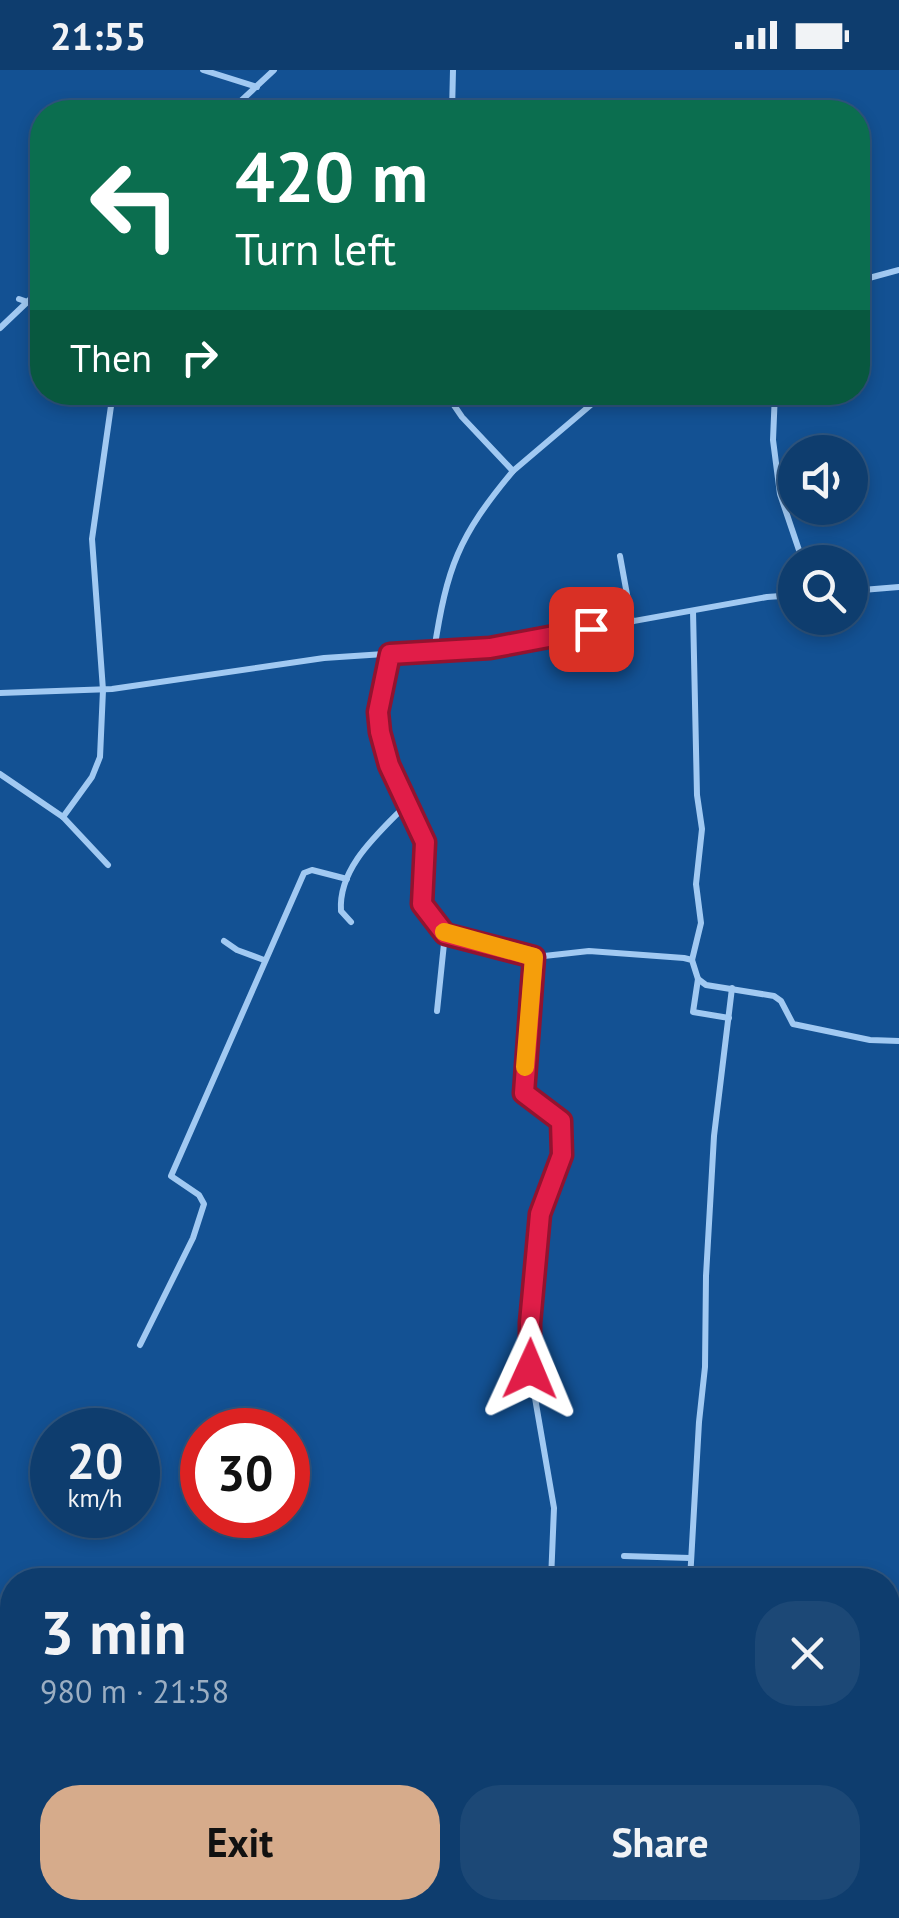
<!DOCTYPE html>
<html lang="en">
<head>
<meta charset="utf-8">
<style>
  body { margin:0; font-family:"PT Sans",sans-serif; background:#1c4876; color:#f1f3f6; height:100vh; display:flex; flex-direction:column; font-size:38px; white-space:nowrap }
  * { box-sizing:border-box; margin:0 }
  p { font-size:32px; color:#9baec2 }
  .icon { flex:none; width:55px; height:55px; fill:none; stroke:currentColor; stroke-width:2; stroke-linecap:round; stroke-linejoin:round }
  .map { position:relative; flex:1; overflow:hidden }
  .panel { position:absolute; left:0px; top:1498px; width:900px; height:352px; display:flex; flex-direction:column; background:#0e3d6e; border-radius:40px 40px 0 0; box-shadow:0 5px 15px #0003,0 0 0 2px #2e5681 }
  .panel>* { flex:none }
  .hud { position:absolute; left:30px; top:30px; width:840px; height:305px; border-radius:40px; box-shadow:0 5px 15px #0003,0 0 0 2px #2e5681; background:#0b6e4f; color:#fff; overflow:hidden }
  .tools { position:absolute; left:778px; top:365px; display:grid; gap:20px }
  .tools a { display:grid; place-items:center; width:90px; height:90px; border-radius:50%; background:#0e3d6e; box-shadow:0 5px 15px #0003,0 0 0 2px #2e5681; font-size:50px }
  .speed { position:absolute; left:30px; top:1338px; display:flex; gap:20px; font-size:50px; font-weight:700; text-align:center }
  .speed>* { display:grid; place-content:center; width:130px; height:130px; border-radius:50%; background:#0e3d6e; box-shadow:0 5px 15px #0003,0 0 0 2px #2e5681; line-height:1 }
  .speed small { font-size:25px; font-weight:400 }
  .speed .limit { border:15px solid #d22; background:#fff; color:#111 }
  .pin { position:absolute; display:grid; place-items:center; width:85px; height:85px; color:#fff; margin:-42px; border-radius:20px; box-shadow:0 5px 15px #0006 }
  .me { position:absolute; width:110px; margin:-55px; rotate:1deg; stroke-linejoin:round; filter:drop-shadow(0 0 8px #0008) }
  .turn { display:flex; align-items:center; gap:35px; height:210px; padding:0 40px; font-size:45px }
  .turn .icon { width:130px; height:130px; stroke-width:2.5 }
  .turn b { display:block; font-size:70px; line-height:85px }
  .then { display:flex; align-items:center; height:95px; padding:0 40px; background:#0003; gap:20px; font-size:38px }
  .round { display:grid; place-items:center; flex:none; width:105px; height:105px; border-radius:40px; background:#1c4876 }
  .summary { display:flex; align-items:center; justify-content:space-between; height:170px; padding:0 40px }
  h1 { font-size:60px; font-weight:800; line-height:75px }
  .primary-button { display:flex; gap:20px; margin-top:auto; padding:20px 40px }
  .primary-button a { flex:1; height:115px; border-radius:40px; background:#d6ab8b; color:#111; font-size:40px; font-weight:800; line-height:115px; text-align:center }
  .primary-button a+a { background:#1c4876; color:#f1f3f6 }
  .status { display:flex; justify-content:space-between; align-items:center; height:70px; padding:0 50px; background:#0e3d6e; direction:ltr }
  .status svg { height:28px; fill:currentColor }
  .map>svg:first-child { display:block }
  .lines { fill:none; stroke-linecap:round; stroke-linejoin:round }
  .river { stroke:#0c3b6f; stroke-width:12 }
  .minor { stroke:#a1c9f2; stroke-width:6 }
  .route-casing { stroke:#92132f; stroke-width:25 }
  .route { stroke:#e11d48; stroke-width:18 }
  .slow { stroke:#f59e0b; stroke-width:18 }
</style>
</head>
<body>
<div class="status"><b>21:55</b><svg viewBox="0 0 49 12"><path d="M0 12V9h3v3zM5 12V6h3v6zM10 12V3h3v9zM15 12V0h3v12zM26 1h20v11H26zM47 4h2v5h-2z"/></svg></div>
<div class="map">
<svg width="899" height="1848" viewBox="0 0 899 1848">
  <rect width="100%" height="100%" fill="#135193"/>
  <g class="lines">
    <g class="river">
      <polyline points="0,1593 12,1591"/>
      <polyline points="888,1772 899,1766"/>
    </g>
    <g class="minor">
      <polyline points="203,0 257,17"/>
      <polyline points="229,42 274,0"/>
      <polyline points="452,42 453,0"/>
      <polyline points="858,211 899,200"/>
      <polyline points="19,229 42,237"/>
      <polyline points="0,258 42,218"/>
      <polyline points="775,322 773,370 780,424 803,492"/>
      <polyline points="513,401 606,322"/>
      <polyline points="620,486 632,552"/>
      <polyline points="850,521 899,517"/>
      <path d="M434 581C447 497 458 467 513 401L462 347 445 322"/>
      <polyline points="390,584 378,642 380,662 389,695 425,772 422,834 445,864 535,887"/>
      <polyline points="0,623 112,619 324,588 490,577 767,527 795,525"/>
      <polyline points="0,704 63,747 108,795"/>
      <polyline points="63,747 92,707 100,687 103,620 92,469 113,322"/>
      <path d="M351 852 341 841C338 797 379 763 407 734"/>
      <polyline points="224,871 237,880 264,890"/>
      <polyline points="692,890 701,853 696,814 702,759 697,725 693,541"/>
      <polyline points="698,909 693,942 729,948"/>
      <polyline points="437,941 445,864"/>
      <polyline points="140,1275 193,1168 204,1134 199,1125 171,1106 304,803 312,800 347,809"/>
      <polyline points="624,1486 690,1488"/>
      <polyline points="551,1510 554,1438 530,1299 530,1253 540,1144 562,1085 561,1051 524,1023 535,887 589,881 684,888 692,890 698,909 706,915 774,926 781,931 793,954 870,970 899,971"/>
      <polyline points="690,1510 699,1352 705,1297 706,1206 714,1066 732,918"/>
      <polyline points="0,1808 12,1810"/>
      <polyline points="333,1838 353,1848"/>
      <polyline points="20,1847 22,1838"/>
    </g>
  </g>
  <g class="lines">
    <g class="route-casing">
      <polyline id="route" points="530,1299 530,1253 540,1144 562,1085 561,1051 524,1023 534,887 445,864 422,834 425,772 389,695 380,662 378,642 390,584 490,578 591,559"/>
    </g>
    <use href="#route" class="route"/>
    <polyline class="slow" points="444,862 534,887 525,997"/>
  </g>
</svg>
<div class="tools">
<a><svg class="icon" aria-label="sound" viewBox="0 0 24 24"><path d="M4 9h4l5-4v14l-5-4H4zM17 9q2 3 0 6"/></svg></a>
<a><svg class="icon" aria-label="search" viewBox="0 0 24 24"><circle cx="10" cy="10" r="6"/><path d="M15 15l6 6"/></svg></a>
</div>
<div class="speed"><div>20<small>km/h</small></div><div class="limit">30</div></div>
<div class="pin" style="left:591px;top:559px;background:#d93025"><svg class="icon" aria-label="arrive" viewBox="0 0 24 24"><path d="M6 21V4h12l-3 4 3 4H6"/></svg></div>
<svg class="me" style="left:530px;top:1299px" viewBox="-20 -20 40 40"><path d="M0-17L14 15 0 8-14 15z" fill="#e11d48" stroke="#fff" stroke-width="4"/></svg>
<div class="hud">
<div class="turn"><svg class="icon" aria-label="left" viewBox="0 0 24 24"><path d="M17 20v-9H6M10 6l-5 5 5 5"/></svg><div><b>420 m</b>Turn left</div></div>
<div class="then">Then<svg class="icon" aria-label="right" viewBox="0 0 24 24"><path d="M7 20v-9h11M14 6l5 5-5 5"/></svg></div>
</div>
<section class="panel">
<div class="summary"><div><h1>3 min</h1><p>980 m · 21:58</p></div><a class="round"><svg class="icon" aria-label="close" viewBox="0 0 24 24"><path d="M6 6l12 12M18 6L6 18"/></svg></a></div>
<div class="primary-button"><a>Exit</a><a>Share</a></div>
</section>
</div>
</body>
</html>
